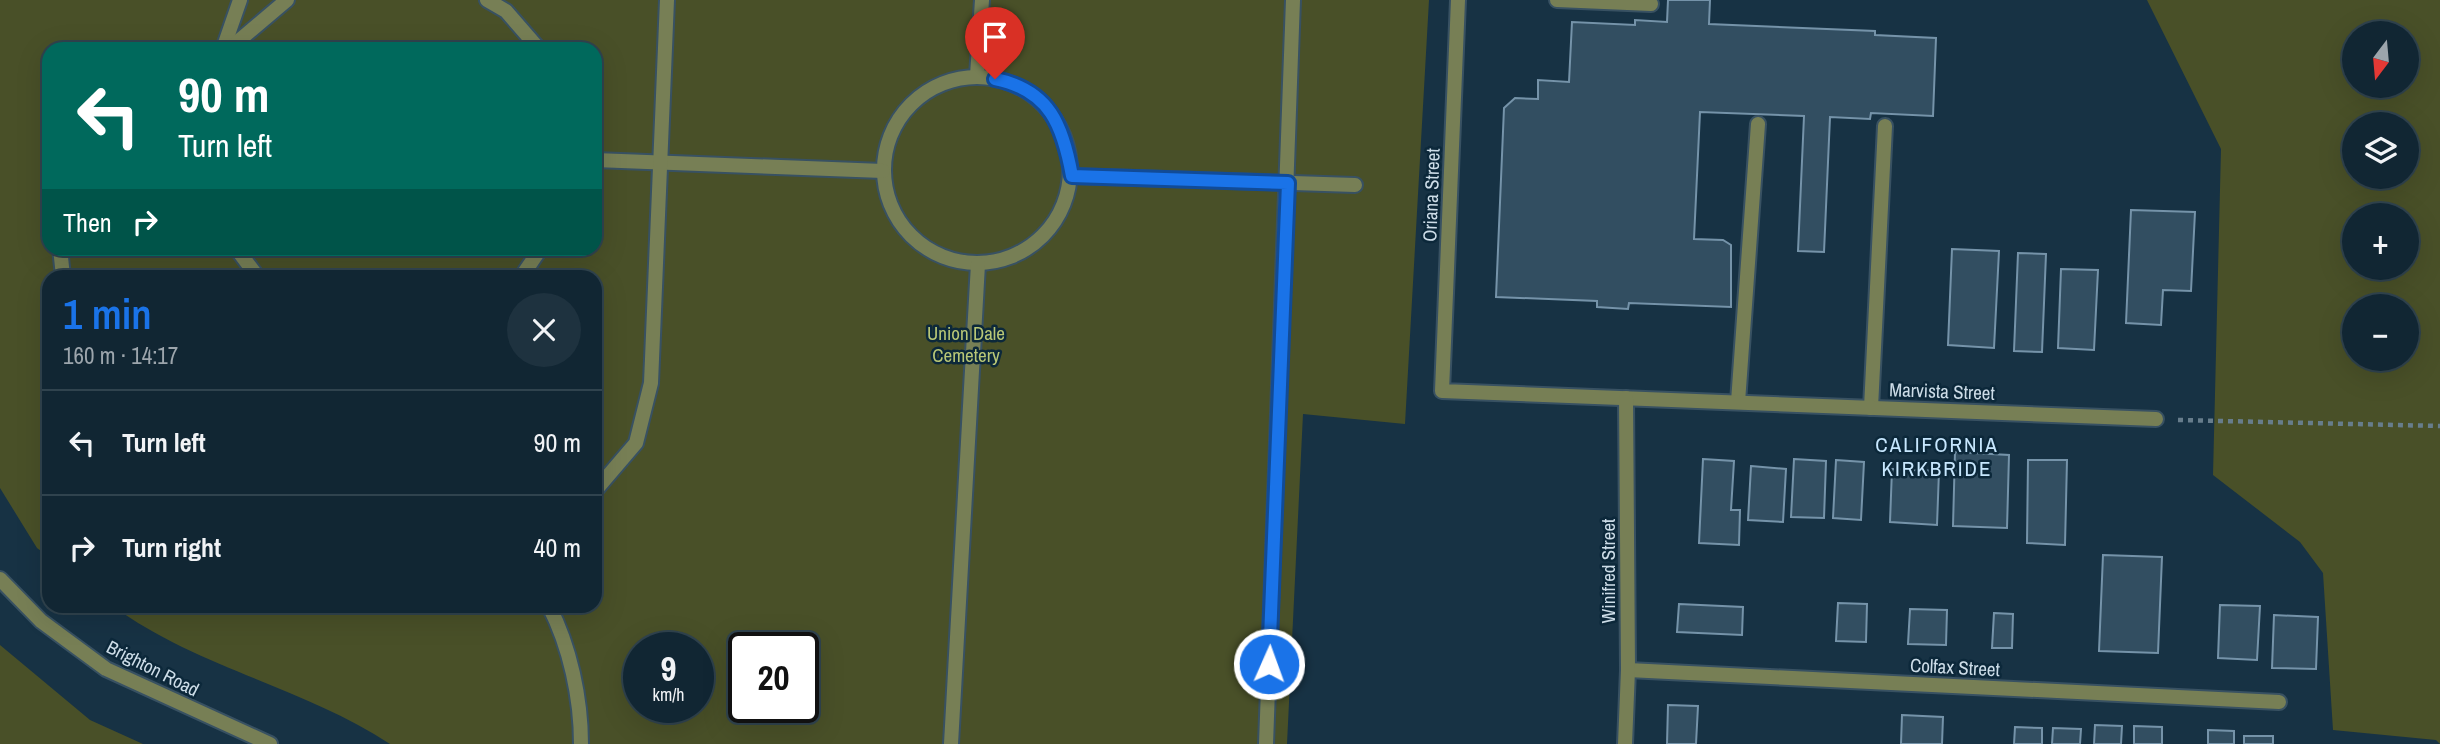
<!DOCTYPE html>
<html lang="en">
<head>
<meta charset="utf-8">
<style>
  body { margin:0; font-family:"Archivo Narrow",sans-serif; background:#1e323f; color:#f1f3f6; height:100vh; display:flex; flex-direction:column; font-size:26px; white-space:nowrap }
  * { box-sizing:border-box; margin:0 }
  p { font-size:23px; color:#9ca5ac }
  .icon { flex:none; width:38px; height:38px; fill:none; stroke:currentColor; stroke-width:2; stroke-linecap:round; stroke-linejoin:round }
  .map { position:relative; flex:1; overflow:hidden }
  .sheet { position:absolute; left:42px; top:270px; width:560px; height:343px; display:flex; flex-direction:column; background:#112633; border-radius:21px; box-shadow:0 7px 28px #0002,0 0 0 2px #30434e }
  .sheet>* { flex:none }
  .banner { position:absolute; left:42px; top:42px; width:560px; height:214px; border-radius:21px; box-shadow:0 7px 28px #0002,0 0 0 2px #30434e; background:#00695c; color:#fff; overflow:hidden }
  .needle { width:46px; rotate:196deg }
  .tools { position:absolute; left:2342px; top:21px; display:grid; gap:14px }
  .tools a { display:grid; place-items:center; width:77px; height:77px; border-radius:50%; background:#112633; box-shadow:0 7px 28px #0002,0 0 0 2px #30434e; font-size:35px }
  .speed { position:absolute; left:623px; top:632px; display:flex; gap:14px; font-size:35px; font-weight:700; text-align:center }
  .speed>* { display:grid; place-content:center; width:91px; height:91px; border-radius:50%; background:#112633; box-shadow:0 7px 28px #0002,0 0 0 2px #30434e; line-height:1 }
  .speed small { font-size:18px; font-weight:400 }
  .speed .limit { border:4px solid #111; border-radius:10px; background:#fff; color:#111 }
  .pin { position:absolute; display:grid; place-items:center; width:60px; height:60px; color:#fff; margin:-72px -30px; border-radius:50% 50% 50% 0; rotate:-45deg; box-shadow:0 0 7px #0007 }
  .pin .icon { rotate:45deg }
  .me { position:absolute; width:77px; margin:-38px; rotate:2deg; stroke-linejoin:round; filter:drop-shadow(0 0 5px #0008) }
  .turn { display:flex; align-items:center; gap:24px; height:147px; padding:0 21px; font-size:32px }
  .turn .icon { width:91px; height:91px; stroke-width:2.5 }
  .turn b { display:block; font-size:49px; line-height:60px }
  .then { display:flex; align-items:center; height:66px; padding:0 21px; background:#0003; gap:14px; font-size:26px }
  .round { display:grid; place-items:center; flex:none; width:74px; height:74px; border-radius:37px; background:#1e323f }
  .summary { display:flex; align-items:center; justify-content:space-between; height:119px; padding:0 21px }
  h1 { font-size:42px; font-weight:600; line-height:52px; color:#1a73e8 }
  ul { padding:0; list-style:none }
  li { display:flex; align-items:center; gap:21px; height:105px; padding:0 21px; border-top:2px solid #30434e }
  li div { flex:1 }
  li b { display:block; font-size:26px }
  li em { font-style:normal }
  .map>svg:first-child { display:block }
  .green { fill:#495028; fill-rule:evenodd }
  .building { fill:#324e61; stroke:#7593a9; stroke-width:2 }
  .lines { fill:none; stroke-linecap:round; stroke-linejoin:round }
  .service-casing { stroke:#385162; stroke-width:18 }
  .minor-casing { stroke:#385162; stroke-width:18 }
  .tertiary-casing { stroke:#385162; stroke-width:18 }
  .path { stroke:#677d8c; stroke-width:4.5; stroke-dasharray:5 5; stroke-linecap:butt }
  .service { stroke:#777f55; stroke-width:14 }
  .minor { stroke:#777f55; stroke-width:14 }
  .tertiary { stroke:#777f55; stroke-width:14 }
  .route-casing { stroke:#114b97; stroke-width:18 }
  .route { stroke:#1a73e8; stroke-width:12 }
  .labels { text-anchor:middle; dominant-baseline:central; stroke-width:5; stroke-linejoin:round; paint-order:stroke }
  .street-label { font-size:19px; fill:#cddde8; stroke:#0c283a }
  .park-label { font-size:19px; fill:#b9c776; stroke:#0c283a }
  .neighbourhood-label { font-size:21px; letter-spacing:2px; fill:#c7e7fe; stroke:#0c283a }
</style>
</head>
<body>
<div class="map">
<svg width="2440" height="744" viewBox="0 0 2440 744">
  <rect width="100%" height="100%" fill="#173244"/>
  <g class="green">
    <path d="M0 0H1429L1405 424 1303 414 1287 744H390C304 687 197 668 113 606H595V276H49V557L37 548 0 488ZM49 49H595V248H49ZM639 648H698V707H639ZM744 648H803V707H744Z"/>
    <path d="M2147 0H2440V744L2436 740 2333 730 2323 573 2300 542 2213 475 2221 149ZM2354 33H2406V86H2354ZM2354 124H2406V177H2354ZM2354 215H2406V268H2354ZM2354 306H2406V359H2354Z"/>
    <polygon points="0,645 90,720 143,744 0,744"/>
  </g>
  <g class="building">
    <polygon points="1668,0 1710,0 1709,24 1875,31 1875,35 1936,38 1933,116 1871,113 1870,119 1830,117 1824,252 1798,251 1804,116 1700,112 1694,239 1723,240 1731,245 1731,307 1629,303 1628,309 1597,307 1597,301 1496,297 1504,108 1515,98 1538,99 1538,80 1569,82 1572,22 1635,25 1635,20 1667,22"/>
    <polygon points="2131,210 2195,212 2191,291 2163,290 2161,325 2126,323"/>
    <polygon points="1952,249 1999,251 1994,348 1948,345"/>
    <polygon points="2018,253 2046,254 2042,352 2014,351"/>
    <polygon points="2061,269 2098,270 2094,350 2058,348"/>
    <polygon points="1955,452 2009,455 2007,528 1953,526"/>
    <polygon points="1703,459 1734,461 1731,510 1740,510 1739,545 1699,543"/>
    <polygon points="1794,459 1826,461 1824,518 1791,517"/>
    <polygon points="1836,460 1864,462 1861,520 1833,518"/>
    <polygon points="2028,460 2067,460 2065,545 2027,543"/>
    <polygon points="1751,466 1786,469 1783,522 1748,520"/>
    <polygon points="1892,469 1939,471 1937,525 1890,522"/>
    <polygon points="2103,555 2162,557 2158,653 2099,651"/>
    <polygon points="1838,603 1867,604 1866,642 1836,641"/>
    <polygon points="1679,604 1743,607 1742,635 1677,632"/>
    <polygon points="2220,605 2260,606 2257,660 2218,658"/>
    <polygon points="1910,609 1947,610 1946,645 1908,644"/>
    <polygon points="1994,613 2013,614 2012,648 1992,648"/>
    <polygon points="2274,615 2318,617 2316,669 2272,668"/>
    <polygon points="1668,705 1698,706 1696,744 1667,744"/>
    <polygon points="1902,715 1943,717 1942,744 1901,744"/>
    <polygon points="2095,725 2122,726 2121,744 2094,744"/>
    <polygon points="2134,726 2162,727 2162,744 2134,744"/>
    <polygon points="2015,727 2042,728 2042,744 2014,744"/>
    <polygon points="2053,728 2081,729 2080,744 2052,744"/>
    <polygon points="2208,730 2234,731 2234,744 2208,744"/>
    <rect x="2244" y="736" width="29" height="8"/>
  </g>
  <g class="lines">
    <g class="service-casing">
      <g id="service">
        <polyline points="487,0 506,11 539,49"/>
        <polyline points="1557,0 1651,4"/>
        <polyline points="223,49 240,0"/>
        <polyline points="229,49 287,0"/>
        <polyline points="977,76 982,0"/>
        <circle cx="977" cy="170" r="93"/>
        <polyline points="595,160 883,171"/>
        <polyline points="1072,176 1355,185"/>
        <polyline points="60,248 63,276"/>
        <polyline points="236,248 257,276"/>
        <polyline points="522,276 541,248"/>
        <polyline points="1738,402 1758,124"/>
        <polyline points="1871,408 1885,126"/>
        <polyline points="595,491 636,443 651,383 667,0"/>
        <path d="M549 606C570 647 581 698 581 744"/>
        <polyline points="951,744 978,264"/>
        <polyline points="1266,744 1293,0"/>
      </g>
    </g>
    <g class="minor-casing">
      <g id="minor">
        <polyline points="1458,0 1442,391 2156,419"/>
        <polyline points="1628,670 2279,702"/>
        <polyline points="1625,744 1628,670 1626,398"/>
      </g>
    </g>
    <g class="tertiary-casing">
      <polyline id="tertiary" points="0,579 41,621 106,669 270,744"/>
    </g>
    <polyline class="path" points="2178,420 2440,426"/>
    <use href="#service" class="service"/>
    <use href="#minor" class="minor"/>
    <use href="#tertiary" class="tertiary"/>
  </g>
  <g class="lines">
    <g class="route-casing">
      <path id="route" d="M995 79C1050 90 1063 126 1072 176L1288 183 1269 664"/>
    </g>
    <use href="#route" class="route"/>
  </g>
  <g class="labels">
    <g class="street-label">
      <text transform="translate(1431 195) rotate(-88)">Oriana Street</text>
      <text transform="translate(1942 391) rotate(2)">Marvista Street</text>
      <text transform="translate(1608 571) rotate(-90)">Winifred Street</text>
      <text transform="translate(1955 667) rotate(3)">Colfax Street</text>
      <text transform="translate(153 668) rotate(27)">Brighton Road</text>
    </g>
    <g class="park-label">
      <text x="966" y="333">Union Dale<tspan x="966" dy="22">Cemetery</tspan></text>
    </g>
    <g class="neighbourhood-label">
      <text x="1937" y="444">CALIFORNIA<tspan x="1937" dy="24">KIRKBRIDE</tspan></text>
    </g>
  </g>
</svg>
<div class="tools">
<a><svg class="needle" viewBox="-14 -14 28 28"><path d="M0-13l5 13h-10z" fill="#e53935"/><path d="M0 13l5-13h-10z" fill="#9ca5ac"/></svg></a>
<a><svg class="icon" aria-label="layers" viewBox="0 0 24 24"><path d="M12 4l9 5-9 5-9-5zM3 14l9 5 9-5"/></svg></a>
<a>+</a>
<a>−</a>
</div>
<div class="speed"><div>9<small>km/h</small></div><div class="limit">20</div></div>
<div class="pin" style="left:995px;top:79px;background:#d93025"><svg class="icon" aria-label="arrive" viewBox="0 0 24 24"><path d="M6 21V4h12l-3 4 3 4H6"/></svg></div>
<svg class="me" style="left:1269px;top:664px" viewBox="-20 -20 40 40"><circle r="17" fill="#1a73e8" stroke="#fff" stroke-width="3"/><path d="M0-11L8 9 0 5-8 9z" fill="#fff"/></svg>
<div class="banner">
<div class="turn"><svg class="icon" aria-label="left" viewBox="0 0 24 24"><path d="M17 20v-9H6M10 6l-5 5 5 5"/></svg><div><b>90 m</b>Turn left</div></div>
<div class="then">Then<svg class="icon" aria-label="right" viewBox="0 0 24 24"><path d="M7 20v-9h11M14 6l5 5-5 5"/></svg></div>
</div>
<section class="sheet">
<div class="summary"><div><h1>1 min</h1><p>160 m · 14:17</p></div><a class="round"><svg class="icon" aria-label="close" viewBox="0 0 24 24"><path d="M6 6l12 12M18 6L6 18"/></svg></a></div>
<ul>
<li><svg class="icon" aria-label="left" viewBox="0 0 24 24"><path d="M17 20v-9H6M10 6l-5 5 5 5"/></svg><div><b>Turn left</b></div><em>90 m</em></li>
<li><svg class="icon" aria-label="right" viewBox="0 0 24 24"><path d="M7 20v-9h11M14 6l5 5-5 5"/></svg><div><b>Turn right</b></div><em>40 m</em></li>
</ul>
</section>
</div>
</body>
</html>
